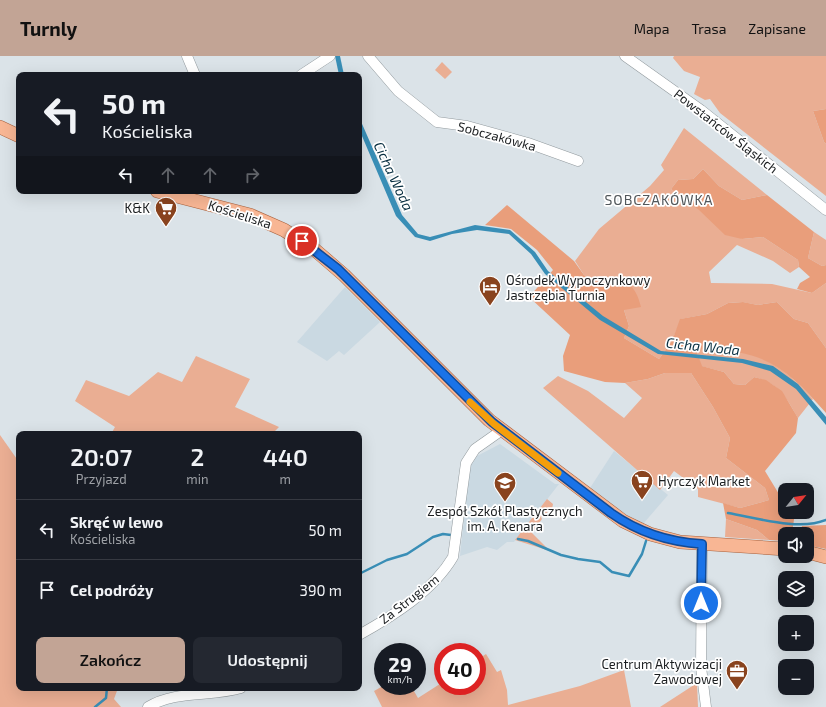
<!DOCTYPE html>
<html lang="pl">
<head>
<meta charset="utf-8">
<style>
  body { margin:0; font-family:"Exo 2",sans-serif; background:#242831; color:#f1f3f6; height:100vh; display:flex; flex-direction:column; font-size:15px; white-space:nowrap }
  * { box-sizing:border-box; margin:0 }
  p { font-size:13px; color:#9ea1a6 }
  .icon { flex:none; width:22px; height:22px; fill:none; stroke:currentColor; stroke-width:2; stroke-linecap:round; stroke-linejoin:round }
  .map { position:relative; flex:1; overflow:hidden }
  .sheet { position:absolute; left:16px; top:375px; width:346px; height:260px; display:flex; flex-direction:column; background:#171b24; border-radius:8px; box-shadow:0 4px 16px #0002 }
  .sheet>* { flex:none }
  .guide { position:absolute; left:16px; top:16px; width:346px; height:122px; border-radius:8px; box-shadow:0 4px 16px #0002; background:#171b24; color:#f1f3f6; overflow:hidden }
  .needle { width:26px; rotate:60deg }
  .tools { position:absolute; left:778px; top:427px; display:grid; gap:8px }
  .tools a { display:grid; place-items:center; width:36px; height:36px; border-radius:8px; background:#171b24; box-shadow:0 4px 16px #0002; font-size:20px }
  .speed { position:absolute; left:374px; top:587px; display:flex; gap:8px; font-size:20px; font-weight:700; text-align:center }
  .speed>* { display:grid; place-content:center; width:52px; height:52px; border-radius:50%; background:#171b24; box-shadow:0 4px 16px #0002; line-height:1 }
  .speed small { font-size:10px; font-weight:400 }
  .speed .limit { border:6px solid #d22; background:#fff; color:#111 }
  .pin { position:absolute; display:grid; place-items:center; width:34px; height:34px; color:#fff; margin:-17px; border:2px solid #fff; border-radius:50%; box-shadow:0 1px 4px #0007 }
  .me { position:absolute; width:44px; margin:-22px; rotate:0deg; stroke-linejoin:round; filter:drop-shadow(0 0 3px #0008) }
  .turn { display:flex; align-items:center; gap:14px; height:84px; padding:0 20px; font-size:18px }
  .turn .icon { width:52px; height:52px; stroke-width:2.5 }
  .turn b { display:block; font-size:28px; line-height:34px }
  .lanes { display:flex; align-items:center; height:38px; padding:0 20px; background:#0003; justify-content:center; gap:20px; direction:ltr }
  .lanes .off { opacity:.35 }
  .eta { display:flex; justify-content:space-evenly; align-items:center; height:68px; text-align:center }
  .eta b { font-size:24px; font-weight:600; line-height:28px }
  .action { display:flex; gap:8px; margin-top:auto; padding:8px 20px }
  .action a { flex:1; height:46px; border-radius:8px; background:#c2a495; color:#111; font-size:16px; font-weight:600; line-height:46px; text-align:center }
  .action a+a { background:#242831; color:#f1f3f6 }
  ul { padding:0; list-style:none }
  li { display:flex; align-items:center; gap:12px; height:60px; padding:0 20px; border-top:1px solid #363941 }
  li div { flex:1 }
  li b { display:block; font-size:15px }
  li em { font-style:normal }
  header { display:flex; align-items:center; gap:24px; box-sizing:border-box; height:56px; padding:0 20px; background:#c2a495; color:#111 }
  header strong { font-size:19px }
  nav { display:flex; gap:22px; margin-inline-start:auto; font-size:14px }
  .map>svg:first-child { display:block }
  .built { fill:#cad9e2 }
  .green { fill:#eaae93 }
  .forest { fill:#e99e7b }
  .water { fill:#398eb6 }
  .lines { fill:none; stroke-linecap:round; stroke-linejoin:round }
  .stream { stroke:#398eb6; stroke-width:2.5 }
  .minor-casing { stroke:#929a9e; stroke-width:11 }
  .major-casing { stroke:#a7613d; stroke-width:14 }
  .minor { stroke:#fff; stroke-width:10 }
  .major { stroke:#f8b694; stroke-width:13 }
  .route-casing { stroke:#114b97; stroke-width:10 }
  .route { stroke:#1a73e8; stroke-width:7 }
  .slow { stroke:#f59e0b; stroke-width:7 }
  .labels { text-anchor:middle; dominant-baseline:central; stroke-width:3.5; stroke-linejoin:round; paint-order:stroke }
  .street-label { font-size:13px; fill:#1b1e20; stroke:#fff }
  .poi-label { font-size:13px; fill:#1b1e20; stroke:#fff; text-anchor:end }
  .water-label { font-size:14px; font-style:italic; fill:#072e40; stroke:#fff }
  .neighbourhood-label { font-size:14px; letter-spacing:1px; fill:#51575b; stroke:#fff }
</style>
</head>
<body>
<header>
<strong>Turnly</strong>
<nav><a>Mapa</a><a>Trasa</a><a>Zapisane</a></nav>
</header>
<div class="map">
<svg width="826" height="651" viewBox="0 0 826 651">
  <rect width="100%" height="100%" fill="#dbe3e8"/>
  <g class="built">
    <polygon points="345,231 380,266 344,299 339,295 327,305 297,286"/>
    <polygon points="500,388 555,428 559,428 514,486 507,486 497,494 487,491 460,500 469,413 477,400"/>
    <polygon points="614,395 668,439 643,468 626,459 590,432"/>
  </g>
  <g class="green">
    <polygon points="674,0 826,0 826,53 813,55 824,86 826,88 826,140 720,57 710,43 705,44 694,38 700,21 684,15 673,2"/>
    <polygon points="442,6 452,16 445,23 435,14"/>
    <polygon points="684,72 767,139 742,144 719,130 703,113 693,123 678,124 671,133 742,183 763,181 798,204 799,211 790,217 773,205 737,189 709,216 711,227 772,228 812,237 826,227 826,292 808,267 794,263 777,246 758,249 742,246 728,247 707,258 681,263 672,285 659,303 624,282 629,270 624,254 608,221 596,226 584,219 575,205 599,173 650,130 664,114 661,109"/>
    <polygon points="814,176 826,184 826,209 822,210 808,202"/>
    <path d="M696 293C712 295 730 293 746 297 774 304 794 322 813 343L798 362C786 341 779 327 754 321L745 329 734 328 724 316 701 310Z"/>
    <polygon points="196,300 250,323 235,351 279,371 272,378 111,378 115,371 75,345 86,324 129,340 158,316 182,326"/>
    <polygon points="665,317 691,317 713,351 730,382 726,402 765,432 769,444 740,452 698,441 698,433 674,415 660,434 543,332 558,320 588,335 624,362 642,342 625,327 648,323"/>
    <polygon points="0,379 19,406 19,632 118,632 114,643 121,651 0,651"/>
    <polygon points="547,443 553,448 552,453 541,461 542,463 532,477 550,495 515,484"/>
    <polygon points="726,463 757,474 769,484 725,481"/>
    <polygon points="486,598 497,616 501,614 507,634 508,649 580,630 624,614 631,651 382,651 374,635 383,630 411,630 418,642 443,626 443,630 477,630 477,604"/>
    <polygon points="697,627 698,651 660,651"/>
  </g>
  <g class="forest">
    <polygon points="826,53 826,88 824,86 813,55"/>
    <polygon points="703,113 719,130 742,144 767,139 814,176 808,202 822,210 826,209 826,227 812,237 797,233 800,227 810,221 799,211 798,204 763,181 742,183 725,179 699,154 671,133 678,124 693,123"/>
    <path d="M507 149 574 205 584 219 596 226C621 217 635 226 641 251L624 254 629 270 624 282 659 303 672 285 680 263 707 258 728 247 743 246 758 249 777 246 794 263 808 267 826 292V357C785 310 762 292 696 294L702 310 724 316 734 328 745 329 754 321 766 324 782 335 798 362 796 377 765 415 785 448V456H795L792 478H785V485L769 484 757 474 726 463 723 447 740 452 769 444 765 432 726 402 730 382 713 351 691 317H665L648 323 625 327 605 326 564 315 563 300 570 279 529 241 553 214 537 194 511 173 485 169Z"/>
    <polygon points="826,469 826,493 807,489 807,478 800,478 802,470"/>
  </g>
  <g class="water">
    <polygon points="335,0 340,0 344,19 339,19"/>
    <polygon points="359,61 402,159 418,178 430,181 475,169 510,174 535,196 548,215 603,260 661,295 743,303 773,310 798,328 826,361 826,369 796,333 770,315 742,307 658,298 600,264 545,218 531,198 509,178 477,174 452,178 430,185 415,181 396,160 359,73"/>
  </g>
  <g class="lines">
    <g class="stream">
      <path d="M728 457C757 462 799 475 826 464"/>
      <polyline points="518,483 528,485 561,499 578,503 600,506 612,516 629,520 642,498 646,485"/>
      <polyline points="359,518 387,504 407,498 433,481 443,478 451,479"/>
      <polyline points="95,651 106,642 107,632"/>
    </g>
    <g class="minor-casing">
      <g id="minor">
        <polyline points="187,0 195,19"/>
        <polyline points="368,0 398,35 437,66 467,70 528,87 578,105"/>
        <polyline points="625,0 701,54 826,154"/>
        <polyline points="301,19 330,0"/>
        <polyline points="702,488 701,611 706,651"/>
        <path d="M359 579C393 560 433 535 453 501L466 407 475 393 502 374"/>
        <path d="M148 651C175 634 212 641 241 632"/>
      </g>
    </g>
    <g class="major-casing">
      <g id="major">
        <polyline points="0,71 19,80"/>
        <polyline points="157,135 250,159 284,174 315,194 344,219 489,364 623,465 650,478 680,486 785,493"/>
        <polyline points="807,496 826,501"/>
      </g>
    </g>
    <use href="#minor" class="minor"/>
    <use href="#major" class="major"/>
  </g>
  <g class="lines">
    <g class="route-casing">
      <path id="route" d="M302 185 338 213 492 366 611 457C638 476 668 486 702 488L701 547"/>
    </g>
    <use href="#route" class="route"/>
    <polyline class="slow" points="470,346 494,368 558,417"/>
  </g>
  <defs>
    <g id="supermarket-pin" transform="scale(1.15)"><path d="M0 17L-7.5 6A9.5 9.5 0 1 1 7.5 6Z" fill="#89431e" stroke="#fff"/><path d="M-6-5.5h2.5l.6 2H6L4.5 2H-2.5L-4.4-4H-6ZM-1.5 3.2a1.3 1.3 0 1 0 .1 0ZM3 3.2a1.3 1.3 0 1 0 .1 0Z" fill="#fff"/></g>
    <g id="hotel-pin" transform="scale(1.15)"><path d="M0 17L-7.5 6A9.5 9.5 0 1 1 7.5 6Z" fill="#89431e" stroke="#fff"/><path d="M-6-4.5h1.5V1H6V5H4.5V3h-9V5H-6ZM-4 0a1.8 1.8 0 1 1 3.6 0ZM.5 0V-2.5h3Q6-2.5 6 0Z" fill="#fff"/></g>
    <g id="school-pin" transform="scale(1.15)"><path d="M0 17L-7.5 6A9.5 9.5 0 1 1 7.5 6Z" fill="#89431e" stroke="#fff"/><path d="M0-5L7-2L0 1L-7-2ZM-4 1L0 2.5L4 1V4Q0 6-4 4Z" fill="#fff"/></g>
    <g id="office-pin" transform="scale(1.15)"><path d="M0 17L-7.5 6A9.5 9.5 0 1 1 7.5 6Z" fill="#89431e" stroke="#fff"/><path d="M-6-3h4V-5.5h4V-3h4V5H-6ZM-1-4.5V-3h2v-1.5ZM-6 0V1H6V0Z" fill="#fff"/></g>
  </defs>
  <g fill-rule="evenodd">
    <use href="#supermarket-pin" x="166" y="152"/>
    <use href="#hotel-pin" x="490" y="231"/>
    <use href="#supermarket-pin" x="642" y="425"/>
    <use href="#school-pin" x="505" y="427"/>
    <use href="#office-pin" x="737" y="615"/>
  </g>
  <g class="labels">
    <g class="street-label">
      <text transform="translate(726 75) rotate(38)">Powstańców Śląskich</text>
      <text transform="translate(497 80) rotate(15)">Sobczakówka</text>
      <text transform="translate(240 158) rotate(18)">Kościeliska</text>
      <text transform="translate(409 543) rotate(-38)">Za Strugiem</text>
    </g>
    <g class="poi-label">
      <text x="150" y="152">K&amp;K</text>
      <text x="506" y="224" text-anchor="start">Ośrodek Wypoczynkowy<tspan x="506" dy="15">Jastrzębia Turnia</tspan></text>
      <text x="658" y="425" text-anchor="start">Hyrczyk Market</text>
      <text x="505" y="455" text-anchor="middle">Zespół Szkół Plastycznych<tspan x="505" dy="15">im. A. Kenara</tspan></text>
      <text x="722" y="608">Centrum Aktywizacji<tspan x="722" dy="15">Zawodowej</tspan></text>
    </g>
    <g class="water-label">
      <text transform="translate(394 120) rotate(65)">Cicha Woda</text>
      <text transform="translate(703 290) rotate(6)">Cicha Woda</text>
    </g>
    <g class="neighbourhood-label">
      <text x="659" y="143">SOBCZAKÓWKA</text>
    </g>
  </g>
</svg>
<div class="tools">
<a><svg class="needle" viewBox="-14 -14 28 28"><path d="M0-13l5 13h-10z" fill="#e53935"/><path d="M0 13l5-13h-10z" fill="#9ea1a6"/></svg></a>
<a><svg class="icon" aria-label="sound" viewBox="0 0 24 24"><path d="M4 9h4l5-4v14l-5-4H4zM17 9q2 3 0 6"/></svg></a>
<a><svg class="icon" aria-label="layers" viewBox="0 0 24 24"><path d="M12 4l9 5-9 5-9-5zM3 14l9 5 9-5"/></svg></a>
<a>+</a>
<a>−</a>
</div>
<div class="speed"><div>29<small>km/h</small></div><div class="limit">40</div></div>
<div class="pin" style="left:302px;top:185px;background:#d93025"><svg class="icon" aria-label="arrive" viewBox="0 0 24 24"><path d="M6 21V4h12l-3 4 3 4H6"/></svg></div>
<svg class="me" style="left:701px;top:547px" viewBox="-20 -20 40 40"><circle r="17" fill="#1a73e8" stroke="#fff" stroke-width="3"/><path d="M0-11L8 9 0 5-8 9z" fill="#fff"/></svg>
<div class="guide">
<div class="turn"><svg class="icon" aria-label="left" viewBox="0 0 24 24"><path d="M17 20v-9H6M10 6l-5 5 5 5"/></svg><div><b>50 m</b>Kościeliska</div></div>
<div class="lanes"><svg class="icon" aria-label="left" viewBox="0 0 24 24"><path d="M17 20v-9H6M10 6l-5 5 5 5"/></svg><svg class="icon off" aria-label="ahead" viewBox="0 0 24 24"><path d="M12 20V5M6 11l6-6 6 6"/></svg><svg class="icon off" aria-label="ahead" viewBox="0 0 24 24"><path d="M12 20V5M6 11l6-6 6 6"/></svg><svg class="icon off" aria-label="right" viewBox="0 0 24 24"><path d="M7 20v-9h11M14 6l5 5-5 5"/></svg></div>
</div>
<section class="sheet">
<div class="eta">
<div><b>20:07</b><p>Przyjazd</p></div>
<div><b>2</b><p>min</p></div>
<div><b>440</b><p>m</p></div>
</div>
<ul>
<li><svg class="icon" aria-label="left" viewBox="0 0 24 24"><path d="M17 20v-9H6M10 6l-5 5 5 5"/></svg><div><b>Skręć w lewo</b><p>Kościeliska</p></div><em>50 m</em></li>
<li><svg class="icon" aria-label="arrive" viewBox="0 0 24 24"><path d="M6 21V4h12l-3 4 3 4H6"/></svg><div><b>Cel podróży</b></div><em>390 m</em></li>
</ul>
<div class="action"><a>Zakończ</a><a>Udostępnij</a></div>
</section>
</div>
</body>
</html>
